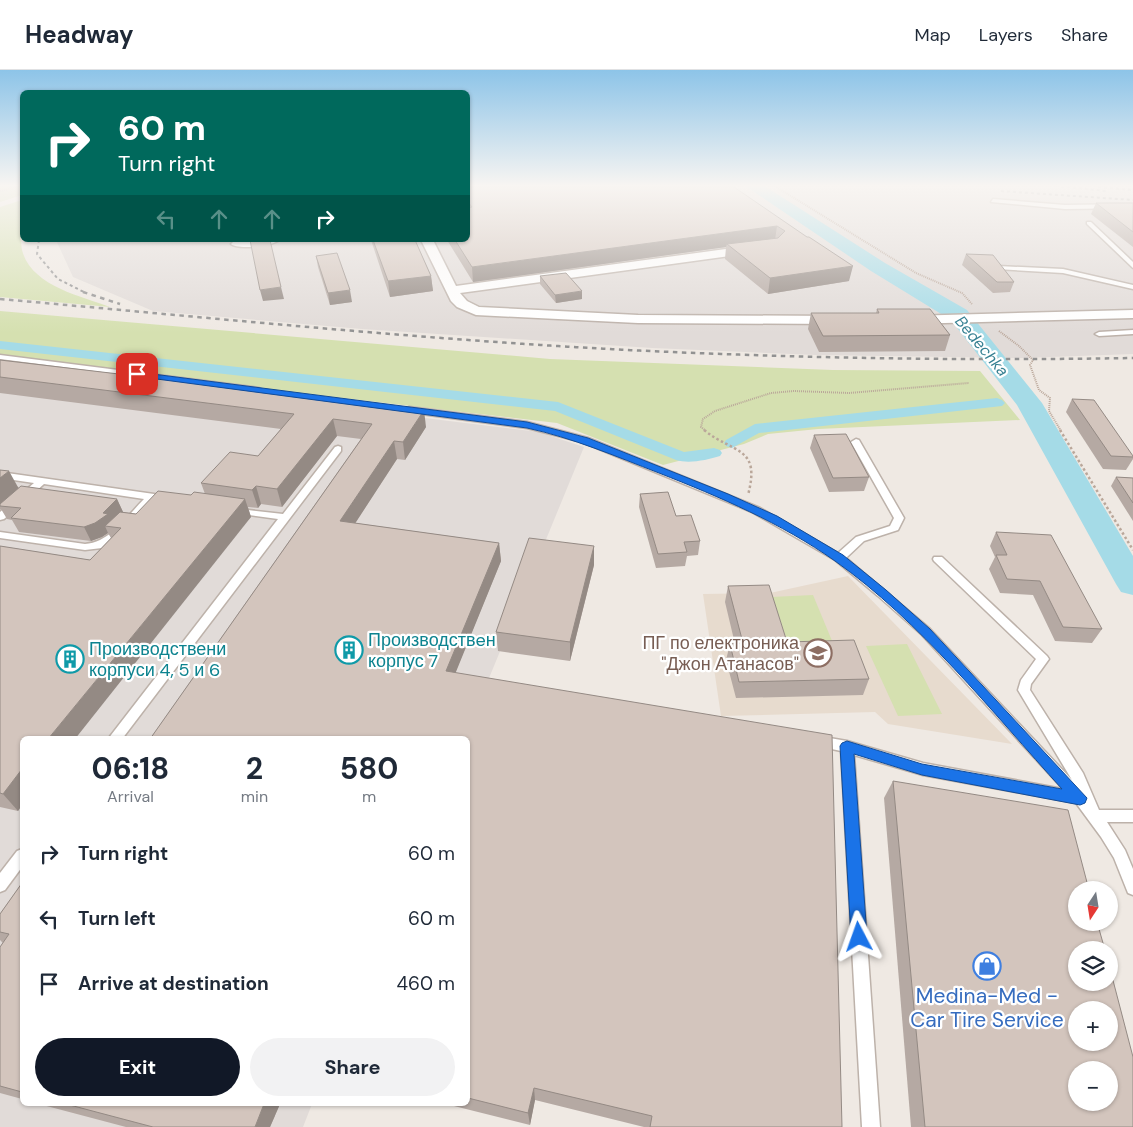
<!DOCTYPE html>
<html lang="en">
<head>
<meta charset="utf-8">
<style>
  body { margin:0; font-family:"DM Sans",sans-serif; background:#f2f2f3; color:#1f2937; height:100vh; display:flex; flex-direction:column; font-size:19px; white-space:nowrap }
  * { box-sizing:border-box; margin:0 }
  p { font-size:16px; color:#747a83 }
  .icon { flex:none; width:28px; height:28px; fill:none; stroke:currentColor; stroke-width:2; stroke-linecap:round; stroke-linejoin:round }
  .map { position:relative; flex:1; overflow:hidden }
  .sheet { position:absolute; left:20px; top:666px; width:450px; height:370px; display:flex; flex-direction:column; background:#fff; border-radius:8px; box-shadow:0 1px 4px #0004 }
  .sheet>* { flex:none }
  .guide { position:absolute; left:20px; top:20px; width:450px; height:152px; border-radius:8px; box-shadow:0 1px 4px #0004; background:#00695c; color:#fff; overflow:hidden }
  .needle { width:32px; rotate:192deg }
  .tools { position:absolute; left:1068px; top:811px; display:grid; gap:10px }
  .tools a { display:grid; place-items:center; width:50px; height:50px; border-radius:50%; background:#fff; box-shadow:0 1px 4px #0004; font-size:25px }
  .pin { position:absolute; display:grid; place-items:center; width:42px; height:42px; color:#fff; margin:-21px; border-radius:10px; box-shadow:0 2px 8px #0006 }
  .me { position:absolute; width:55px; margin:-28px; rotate:356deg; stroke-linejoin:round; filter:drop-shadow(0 0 4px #0008) }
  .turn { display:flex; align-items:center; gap:18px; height:105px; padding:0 15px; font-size:22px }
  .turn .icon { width:65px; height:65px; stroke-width:2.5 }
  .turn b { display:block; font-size:35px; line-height:42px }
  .lanes { display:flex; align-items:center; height:48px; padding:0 15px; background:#0003; justify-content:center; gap:25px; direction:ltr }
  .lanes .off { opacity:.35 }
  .eta { display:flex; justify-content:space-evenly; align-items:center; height:85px; text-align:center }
  .eta b { font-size:30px; font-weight:700; line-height:35px }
  .cta { display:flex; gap:10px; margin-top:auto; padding:10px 15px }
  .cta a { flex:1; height:58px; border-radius:30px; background:#111827; color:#fff; font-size:20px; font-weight:700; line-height:58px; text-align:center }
  .cta a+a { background:#f2f2f3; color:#1f2937 }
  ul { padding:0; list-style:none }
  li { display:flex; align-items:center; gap:15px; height:65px; padding:0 15px }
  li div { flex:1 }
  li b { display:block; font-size:19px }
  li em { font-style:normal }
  header { display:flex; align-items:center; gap:30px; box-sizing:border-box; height:70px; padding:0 25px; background:#fff; border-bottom:1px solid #e0e1e3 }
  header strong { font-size:24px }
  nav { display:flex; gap:28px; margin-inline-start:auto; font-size:18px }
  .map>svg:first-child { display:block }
  .industrial { fill:#e1dbd8 }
  .education { fill:#e7dbce }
  .green { fill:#d5e0b0 }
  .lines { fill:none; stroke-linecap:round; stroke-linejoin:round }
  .canal { fill:#a5dbe7; fill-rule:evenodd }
  .river { fill:#a5dbe7; fill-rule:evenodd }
  .lane-casing { stroke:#bdb2aa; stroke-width:3 }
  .street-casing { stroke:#bdb2aa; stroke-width:3 }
  .path-far1 { stroke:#baa79a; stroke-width:2; stroke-dasharray:1 1; stroke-linecap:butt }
  .path { stroke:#baa79a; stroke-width:2.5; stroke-dasharray:2.5 2.5; stroke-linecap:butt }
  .lane { fill:#fff; fill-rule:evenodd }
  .street { fill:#fff; fill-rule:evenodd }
  .rail-far1 { stroke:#929292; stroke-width:2; stroke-dasharray:3 3; stroke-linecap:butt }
  .rail { stroke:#929292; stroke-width:2.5; stroke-dasharray:4.5 4.5; stroke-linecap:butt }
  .wall { fill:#b5a9a3 }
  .shaded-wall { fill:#948a84 }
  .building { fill:#d3c5bd; stroke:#948a84; fill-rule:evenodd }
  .route { fill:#1a73e8; stroke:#114b97 }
  .labels { text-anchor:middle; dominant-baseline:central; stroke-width:4.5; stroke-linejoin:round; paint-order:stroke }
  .far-water-label { font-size:16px; font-style:italic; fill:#368092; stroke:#fff }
  .culture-label { font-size:18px; fill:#0d838f; stroke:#fff; text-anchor:start }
  .education-label { font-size:18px; fill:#785e54; stroke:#fff; text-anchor:end }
  .near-shop-label { font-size:21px; fill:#366cbe; stroke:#fff }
</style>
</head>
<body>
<header>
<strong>Headway</strong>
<nav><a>Map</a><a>Layers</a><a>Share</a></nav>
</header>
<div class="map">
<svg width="1133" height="1057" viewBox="0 0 1133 1057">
  <rect width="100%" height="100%" fill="#efe9e3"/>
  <g class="industrial">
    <polygon points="468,115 1133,115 1133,284 1022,288 816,285 652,278 362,259 153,241 73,207 56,170 468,170"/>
    <polygon points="0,296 539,362 584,377 464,669 22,669 22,1034 312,1034 303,1057 0,1057"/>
  </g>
  <polygon class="education" points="848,506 1012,674 888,654 875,642 721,646 703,524 770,523"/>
  <g class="green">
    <polygon points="0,115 22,115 22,125 0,132"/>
    <path d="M22 130C23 142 20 171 22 180 31 216 81 226 110 237L0 227V137Z"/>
    <polygon points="0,241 550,289 833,300 980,301 1020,350 818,359 768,364 744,374 663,395 557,353 0,288"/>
    <polygon points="813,525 835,578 791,581 771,527"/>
    <polygon points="907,574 942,644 898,646 866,576"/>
  </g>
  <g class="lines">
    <g class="canal">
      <path d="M0 271 558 332 684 382 714 378 720 380 722 383 720 386C707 390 689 394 676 390L555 341 0 279Z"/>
      <polygon points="997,328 1002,330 1005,333 1002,336 759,363 732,378 726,376 724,373 726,370 755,354"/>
    </g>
    <polygon class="river" points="744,115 763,115 885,193 967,240 1042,333 1133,486 1133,525 1121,522 1116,514 1017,335 951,250 871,201"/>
    <g class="lane-casing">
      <g id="lane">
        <polygon points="993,129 1065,135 1133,134 1133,138 1065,139 991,132"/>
        <polygon points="1087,152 1091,152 1133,192 1133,198 1087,154"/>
        <polygon points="998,196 1063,199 1133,215 1133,219 1063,203 996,199 995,198"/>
        <polygon points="1133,260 1133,264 1099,266 1095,264 1099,262"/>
        <polygon points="0,285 259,318 263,320 259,322 0,289"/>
        <polygon points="409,337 527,352 588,368 760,438 838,483 856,467 890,456 894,448 851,372 856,369 859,370 904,448 898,460 864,471 846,488 930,559 1072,710 1018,620 1021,610 1036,589 934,491 933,489 934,487 942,487 1047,586 1049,589 1031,614 1030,620 1083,703 1099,740 1133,740 1133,752 1107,752 1125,780 1133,799 1133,825 1128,823 1114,788 1101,767 1076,733 923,705 854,685 880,1057 862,1057 841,681 813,675 811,671 813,667 818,666 847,671 923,693 1063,719 922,565 878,526 835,490 752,442 582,372 527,358 406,342 405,340"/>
        <polygon points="338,376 341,377 341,381 122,669 108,669 278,449 235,443 231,442 230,440 231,438 283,444 335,377"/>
        <path d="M0 402 168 426 173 429 168 432 154 430 114 472 102 478 85 480 0 468V462L85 474C111 472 127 446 144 429L44 414 4 449 0 450V442L34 413 0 408Z"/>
        <polygon points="22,779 22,797 5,820 0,822 0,803 17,781"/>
      </g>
    </g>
    <g class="street-casing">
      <g id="street">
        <path d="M241 170H279C273 176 237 180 231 174L233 172Z"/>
        <polygon points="421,170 433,170 456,216 755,175 761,179 759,182 460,223 467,231 479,237 638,245 838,246 845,250 838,254 638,253 476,245 457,237 451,231"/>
        <polygon points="1133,240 1133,248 908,254 901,250 908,246"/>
      </g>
    </g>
    <g class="path-far1">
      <polyline points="773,115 916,203 962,223 972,234"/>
      <polyline points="0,121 22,115"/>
      <polyline points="999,261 1019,276 1033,290 1030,295 1039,320 1050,328 1049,341 1061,361"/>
      <polyline points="706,361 701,357 703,349 715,341 771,323 794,321 849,323 969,313"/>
    </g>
    <g class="path">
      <path d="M704 360C734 384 761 376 748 425"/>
      <polyline points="1060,360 1133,480"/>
    </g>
    <use href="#lane" class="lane"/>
    <use href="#street" class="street"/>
    <g class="rail-far1">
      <polyline points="1049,115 1106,121"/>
      <polyline points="1098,117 1133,120"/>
      <polyline points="1001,121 1133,130"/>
      <polyline points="39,170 37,184 58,209 86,223"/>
    </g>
    <g class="rail">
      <polyline points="83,222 120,234"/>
      <path d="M0 229C203 247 405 268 608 279 783 288 958 291 1133 288"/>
    </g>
  </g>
  <g class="wall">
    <polygon points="468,115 731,115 849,211 768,224 725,189 726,177 473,212 447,170 468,170"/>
    <polygon points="1096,133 1133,133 1133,177 1091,144"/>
    <polygon points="371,170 415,170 431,206 433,221 390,227"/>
    <polygon points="966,184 1014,212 1010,222 993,223 962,195"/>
    <polygon points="316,186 352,232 330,235 318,197"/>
    <polygon points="540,206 582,229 556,233 540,214"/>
    <polygon points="877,239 950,265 945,281 819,282 808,259 811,243 876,243"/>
    <polygon points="0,290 426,357 405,390 397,389 355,453 499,473 501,491 455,603 842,1057 644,1057 535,1030 530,1055 446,1034 468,1034 468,669 150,669 361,369 337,366 282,437 261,434 258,438 248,437 251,447 22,669 22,735 18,741 0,737 0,476 90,490 111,468 108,463 102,467 91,471 19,462 12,450 7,449 1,439 0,440 0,400 19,418 117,429 123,442 136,444 191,425 205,424 201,413 258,386 281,359 0,323"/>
    <polygon points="1072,329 1133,387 1133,389 1126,400 1103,399 1066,342"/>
    <polygon points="814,365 869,407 864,421 829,422 810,378"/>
    <polygon points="1116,407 1133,408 1133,451 1111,416"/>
    <polygon points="640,424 676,446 700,471 698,485 687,486 685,496 656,498 639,437"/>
    <polygon points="996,462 1102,559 1092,573 1055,571 1033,525 1000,523 989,499 995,487 990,476"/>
    <polygon points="594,476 594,495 570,591 498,581 496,562"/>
    <polygon points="728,516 787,572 869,609 863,625 736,628 726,590 730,574 735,574 725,532"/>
    <polygon points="893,711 1133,1057 911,1057 884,728"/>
    <polygon points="22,813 22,1029 0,1023 0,877 3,873 0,870 0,844"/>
    <polygon points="39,1034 280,1034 270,1057 126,1057"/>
  </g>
  <g class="shaded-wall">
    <polygon points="777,156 775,170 727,174 726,177 473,212 472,197"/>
    <polygon points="853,196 849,211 768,224 770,208"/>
    <polygon points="431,206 433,221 390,227 388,211"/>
    <polygon points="281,217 284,229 263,231 260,220"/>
    <polygon points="350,220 352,232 330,235 328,223"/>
    <polygon points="582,221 582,229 556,233 555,225"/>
    <polygon points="424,340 426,357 405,390 403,372"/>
    <polygon points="333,349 337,366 282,437 277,419"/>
    <polygon points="394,371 397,389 345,469 340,451"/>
    <polygon points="9,401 19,419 0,436 0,408"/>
    <polygon points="256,416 261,434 258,438 252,420"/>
    <polygon points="117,429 123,442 105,456 108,463 102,467 91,471 84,457 103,443"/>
    <polygon points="245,429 251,447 75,669 48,669"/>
    <polygon points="499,473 501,491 449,619 446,601"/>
    <polygon points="594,476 594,495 570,591 570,572"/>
    <polygon points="22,699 22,735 18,741 3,724"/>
    <polygon points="534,1018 535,1030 530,1055 528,1043"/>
    <polygon points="264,1034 280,1034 270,1057 255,1057"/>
  </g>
  <g class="building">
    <polygon points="468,115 731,115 807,167 809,167 853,196 770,208 727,174 778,168 785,161 777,156 472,197 455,170 468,170 468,138 472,137 468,132"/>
    <polygon points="1096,133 1133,133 1133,162"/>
    <polygon points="250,170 270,170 281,217 260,220"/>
    <polygon points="373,170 415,170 431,206 388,211"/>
    <polygon points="337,183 350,220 328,223 316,186"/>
    <polygon points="966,184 993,185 1014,212 997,212"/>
    <polygon points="566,203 582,221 555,225 540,206"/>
    <polygon points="877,239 930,239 950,265 823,266 811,243 879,243"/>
    <polygon points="0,290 424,340 403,372 394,371 340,451 499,473 446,601 832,665 842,1057 650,1057 652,1046 534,1018 528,1043 468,1028 468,669 150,669 372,354 333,349 277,419 256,416 252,420 201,413 230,382 258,386 294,344 0,307"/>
    <polygon points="1072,329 1094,330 1133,386 1133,387 1111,386"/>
    <polygon points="846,364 869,407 833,408 814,365"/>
    <polygon points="0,400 9,401 0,408"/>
    <polygon points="1116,407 1133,408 1133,433"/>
    <polygon points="21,416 117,429 103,443 108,444 95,453 84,457 11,448 21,438 0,436 0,434"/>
    <polygon points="158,421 191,425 194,422 245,429 48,669 22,669 22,699 3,724 0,723 0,476 90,490 121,458 105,456 120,442 136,444"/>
    <polygon points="668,422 676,446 691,445 700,471 684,472 687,482 658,484 640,424"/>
    <polygon points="996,462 1051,465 1102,559 1063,557 1040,511 1007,509 996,485 1007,485"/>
    <polygon points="529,468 594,476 570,572 496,562"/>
    <polygon points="769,515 787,572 854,570 869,609 739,612 730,574 743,573 728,516"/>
    <path d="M893 711 1068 740 1089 820H1076V852H1097L1105 880H1076V912H1109V895L1133 987V1057H925ZM1076 940H1109V972H1076ZM1076 1000H1109V1032H1076Z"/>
    <polygon points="22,813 22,1022 0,1016 0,877 9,864 0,862 0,844"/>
    <polygon points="66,1034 264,1034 255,1057 153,1057"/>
  </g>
  <linearGradient id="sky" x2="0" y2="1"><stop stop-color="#8dc4e8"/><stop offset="0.44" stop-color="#f8f5f2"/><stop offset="1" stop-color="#f8f5f2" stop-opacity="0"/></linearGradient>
  <rect width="1133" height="263" fill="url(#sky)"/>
  <path class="route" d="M137 302 527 352 588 368 728 424 777 446 843 485 886 520 930 559 1087 728 1085 733 1080 735 922 705 854 684 867 867 865 872 859 875 853 872 851 867 840 676 842 673 847 671 922 694 1062 719C992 642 920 551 835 491 781 453 720 427 659 403 615 386 573 368 527 358L134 306V303Z"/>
  <defs>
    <g id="building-ring" transform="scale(1.4375)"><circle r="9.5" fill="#fff" stroke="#0f9aa8" stroke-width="1.5"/><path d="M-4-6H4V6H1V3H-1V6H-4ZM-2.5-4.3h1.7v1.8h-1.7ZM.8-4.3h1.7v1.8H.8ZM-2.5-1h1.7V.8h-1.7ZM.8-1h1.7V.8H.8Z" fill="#0f9aa8"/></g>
    <g id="school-ring" transform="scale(1.4375)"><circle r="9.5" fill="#fff" stroke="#8d6e63" stroke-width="1.5"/><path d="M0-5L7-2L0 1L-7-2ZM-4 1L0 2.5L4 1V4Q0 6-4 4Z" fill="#8d6e63"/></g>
    <g id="shop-ring" transform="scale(1.4375)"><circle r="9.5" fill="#fff" stroke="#3f7fe0" stroke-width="1.5"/><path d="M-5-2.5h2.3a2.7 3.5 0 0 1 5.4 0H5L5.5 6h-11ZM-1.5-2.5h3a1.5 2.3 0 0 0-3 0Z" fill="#3f7fe0"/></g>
  </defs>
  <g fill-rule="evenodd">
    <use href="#building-ring" x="349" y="580"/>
    <use href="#school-ring" x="818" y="583"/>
    <use href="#building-ring" x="70" y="589"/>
    <use href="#shop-ring" x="987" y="896"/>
  </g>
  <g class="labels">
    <g class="far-water-label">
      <text transform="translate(982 276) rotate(50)">Bedechka</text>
    </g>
    <g class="culture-label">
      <text x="368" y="570">Производствeн<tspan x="368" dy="21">корпус 7</tspan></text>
      <text x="89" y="579">Производствени<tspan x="89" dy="21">корпуси 4, 5 и 6</tspan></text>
    </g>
    <g class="education-label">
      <text x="799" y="573">ПГ по електроника<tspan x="799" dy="21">"Джон Атанасов"</tspan></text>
    </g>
    <g class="near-shop-label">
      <text x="987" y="926">Medina-Med -<tspan x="987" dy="24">Car Tire Service</tspan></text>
    </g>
  </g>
</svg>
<div class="tools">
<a><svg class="needle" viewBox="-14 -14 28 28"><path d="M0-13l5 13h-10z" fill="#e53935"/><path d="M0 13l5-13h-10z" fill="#747a83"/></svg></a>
<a><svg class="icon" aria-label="layers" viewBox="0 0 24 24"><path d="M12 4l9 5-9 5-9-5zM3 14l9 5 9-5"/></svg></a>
<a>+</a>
<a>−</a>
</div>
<div class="pin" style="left:137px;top:304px;background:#d93025"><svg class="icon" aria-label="arrive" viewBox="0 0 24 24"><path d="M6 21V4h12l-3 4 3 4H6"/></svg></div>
<svg class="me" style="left:859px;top:867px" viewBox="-20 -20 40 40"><path d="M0-17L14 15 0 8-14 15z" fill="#1a73e8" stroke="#fff" stroke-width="4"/></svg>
<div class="guide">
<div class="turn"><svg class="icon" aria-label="right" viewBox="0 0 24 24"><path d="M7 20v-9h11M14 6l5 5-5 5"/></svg><div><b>60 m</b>Turn right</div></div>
<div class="lanes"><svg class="icon off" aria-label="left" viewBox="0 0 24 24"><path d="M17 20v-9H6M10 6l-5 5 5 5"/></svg><svg class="icon off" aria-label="ahead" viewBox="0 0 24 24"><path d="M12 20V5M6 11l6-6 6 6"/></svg><svg class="icon off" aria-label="ahead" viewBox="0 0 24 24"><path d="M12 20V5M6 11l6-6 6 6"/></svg><svg class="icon" aria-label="right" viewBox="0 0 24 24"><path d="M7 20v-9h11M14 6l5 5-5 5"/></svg></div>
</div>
<section class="sheet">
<div class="eta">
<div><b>06:18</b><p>Arrival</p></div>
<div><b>2</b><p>min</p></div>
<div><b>580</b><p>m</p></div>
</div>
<ul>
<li><svg class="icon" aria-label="right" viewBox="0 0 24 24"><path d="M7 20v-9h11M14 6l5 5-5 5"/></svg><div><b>Turn right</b></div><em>60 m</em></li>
<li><svg class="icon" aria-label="left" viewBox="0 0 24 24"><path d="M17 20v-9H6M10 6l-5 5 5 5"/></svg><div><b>Turn left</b></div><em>60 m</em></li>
<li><svg class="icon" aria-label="arrive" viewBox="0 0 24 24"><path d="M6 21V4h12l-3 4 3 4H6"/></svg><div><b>Arrive at destination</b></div><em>460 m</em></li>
</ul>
<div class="cta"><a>Exit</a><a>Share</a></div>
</section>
</div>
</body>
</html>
